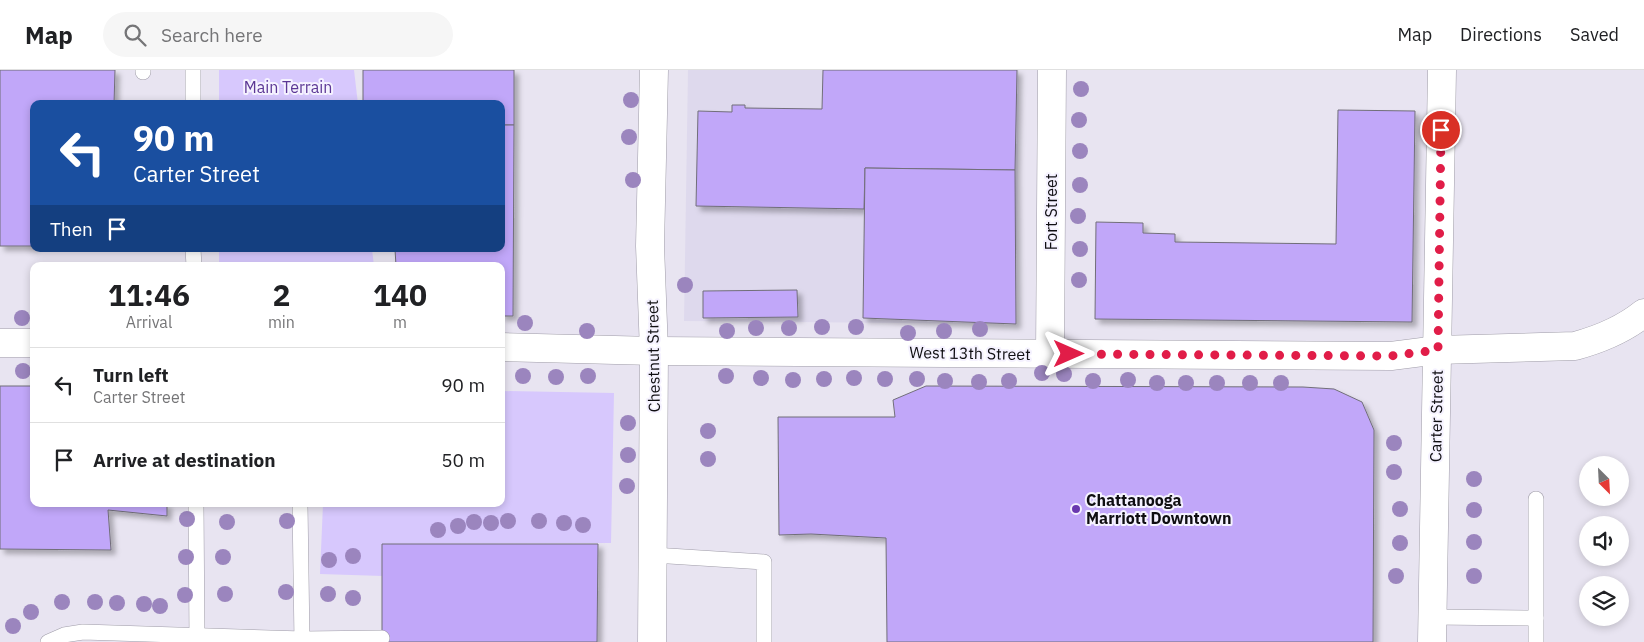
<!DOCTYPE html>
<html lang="en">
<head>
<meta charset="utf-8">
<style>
  body { margin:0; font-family:"IBM Plex Sans",sans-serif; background:#f6f6f6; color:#202124; height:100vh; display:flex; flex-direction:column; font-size:19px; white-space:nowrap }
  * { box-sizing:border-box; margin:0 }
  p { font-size:16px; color:#757577 }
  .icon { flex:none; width:28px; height:28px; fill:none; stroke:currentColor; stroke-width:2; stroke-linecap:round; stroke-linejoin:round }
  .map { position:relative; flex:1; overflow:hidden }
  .panel { position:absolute; left:30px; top:192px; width:475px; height:245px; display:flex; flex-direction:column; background:#fff; border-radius:10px; box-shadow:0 2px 8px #0003 }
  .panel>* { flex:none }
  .hud { position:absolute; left:30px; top:30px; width:475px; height:152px; border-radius:10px; box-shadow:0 2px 8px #0003; background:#1a4fa0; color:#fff; overflow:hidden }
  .needle { width:32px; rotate:156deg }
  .fabs { position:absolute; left:1579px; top:386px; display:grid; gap:10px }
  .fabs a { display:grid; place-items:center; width:50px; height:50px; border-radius:50%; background:#fff; box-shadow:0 2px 8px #0003; font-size:25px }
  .pin { position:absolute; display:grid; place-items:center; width:42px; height:42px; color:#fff; margin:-21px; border:2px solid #fff; border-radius:50%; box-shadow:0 1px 5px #0007 }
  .me { position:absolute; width:55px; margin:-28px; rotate:90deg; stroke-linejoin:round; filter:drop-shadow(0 0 4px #0008) }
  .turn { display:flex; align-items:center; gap:18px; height:105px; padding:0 20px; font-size:22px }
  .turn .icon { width:65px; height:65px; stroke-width:2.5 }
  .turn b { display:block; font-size:35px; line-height:42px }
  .then { display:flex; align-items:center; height:48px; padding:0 20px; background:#0003; gap:10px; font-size:19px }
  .eta { display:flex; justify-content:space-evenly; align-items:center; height:85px; text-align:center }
  .eta b { font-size:30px; font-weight:700; line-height:35px }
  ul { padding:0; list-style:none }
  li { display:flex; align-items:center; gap:15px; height:75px; padding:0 20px; border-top:1px solid #e0e0e0 }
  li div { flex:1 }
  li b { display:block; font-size:19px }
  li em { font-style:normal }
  header { display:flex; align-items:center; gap:30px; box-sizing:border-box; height:70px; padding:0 25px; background:#fff; border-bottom:1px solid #e0e0e0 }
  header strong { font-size:24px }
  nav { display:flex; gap:28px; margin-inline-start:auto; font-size:18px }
  .search { width:350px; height:45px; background:#f6f6f6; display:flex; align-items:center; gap:12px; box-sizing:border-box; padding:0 18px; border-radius:28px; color:#757577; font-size:19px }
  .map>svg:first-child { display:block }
  .built { fill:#ded9ed }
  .green { fill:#d7c8fd }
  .building { fill:#c1a7f9; stroke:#716e79; filter:url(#shadow) }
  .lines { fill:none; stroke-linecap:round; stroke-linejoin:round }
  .service-casing { stroke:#9f9ca8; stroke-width:16 }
  .minor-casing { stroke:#9f9ca8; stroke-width:29 }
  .tertiary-casing { stroke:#9f9ca8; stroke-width:29 }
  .secondary-casing { stroke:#9f9ca8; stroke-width:29 }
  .motorway-casing { stroke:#9f9ca8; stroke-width:29 }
  .service { stroke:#fff; stroke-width:15 }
  .minor { stroke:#fff; stroke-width:28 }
  .tertiary { stroke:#fff; stroke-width:28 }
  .secondary { stroke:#fff; stroke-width:28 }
  .motorway { stroke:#fff; stroke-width:28 }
  .tree { fill:#9b85be }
  .route { stroke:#e11d48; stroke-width:9; stroke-dasharray:0 16.2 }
  .poi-dot { fill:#6a38b0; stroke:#f5f2ff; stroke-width:2 }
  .labels { text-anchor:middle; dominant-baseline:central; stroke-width:4; stroke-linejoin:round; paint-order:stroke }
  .park-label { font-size:16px; fill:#5c3795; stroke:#f5f2ff }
  .street-label { font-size:16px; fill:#0f0e12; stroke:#f5f2ff }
  .poi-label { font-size:16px; font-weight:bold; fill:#0f0e12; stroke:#f5f2ff; text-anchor:start }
</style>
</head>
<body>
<header>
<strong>Map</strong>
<div class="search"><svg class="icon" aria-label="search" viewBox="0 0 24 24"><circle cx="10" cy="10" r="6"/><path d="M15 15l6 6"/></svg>Search here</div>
<nav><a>Map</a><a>Directions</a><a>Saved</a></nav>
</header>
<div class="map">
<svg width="1644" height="572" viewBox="0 0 1644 572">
  <defs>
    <filter id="shadow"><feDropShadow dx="4.5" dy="4.5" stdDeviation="2.5" flood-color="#0004"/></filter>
  </defs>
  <rect width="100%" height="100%" fill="#e8e4f1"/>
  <polygon class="built" points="688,0 1019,0 1016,254 684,251"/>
  <g class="green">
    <polygon points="219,0 354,0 358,34 219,34"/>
    <polygon points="219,179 372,179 374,196 219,196"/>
    <polygon points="501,321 614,323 611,473 383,474 383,506 320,504 323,434 501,434"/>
  </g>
  <g class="building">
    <polygon points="0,0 115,0 114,34 34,34 34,176 0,176"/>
    <polygon points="363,0 514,0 514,55 501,55 501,34 363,34"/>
    <polygon points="823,0 1017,0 1015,100 865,98 864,139 696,136 698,41 732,42 732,35 745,35 745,38 822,39"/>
    <polygon points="1338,40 1415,41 1412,252 1095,249 1096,152 1143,153 1143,163 1175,164 1175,172 1336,174"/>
    <polygon points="501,55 514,55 513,246 501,246 501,196 396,196 395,179 501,179"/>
    <polygon points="865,98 1015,100 1016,254 863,248"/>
    <polygon points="797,220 798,247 703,248 703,221"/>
    <polygon points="0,316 34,316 34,434 167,434 167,446 108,440 111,480 0,479"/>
    <polygon points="926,316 1303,317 1334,319 1362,332 1374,360 1373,572 887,572 886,468 811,464 779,465 778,347 895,347 893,330"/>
    <polygon points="382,474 598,474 597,572 382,572"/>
  </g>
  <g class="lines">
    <g class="service-casing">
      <g id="service">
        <polyline points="193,0 193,34"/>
        <polyline points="143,2 143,0"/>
        <polyline points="193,179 194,196"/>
        <polyline points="196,434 197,572"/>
        <polyline points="300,434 302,572"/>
        <polyline points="653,485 764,492 764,572"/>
        <polyline points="1433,547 1536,548 1536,572"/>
        <polyline points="1536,548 1536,429"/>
        <polyline points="48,572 64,565 83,562 303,569 382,568"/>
      </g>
    </g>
    <g class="minor-casing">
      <g id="minor">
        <polyline points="0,273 34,273"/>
        <polyline points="501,277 654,281 1391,286 1438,280"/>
        <polyline points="1050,284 1052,0"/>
      </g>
    </g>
    <g class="tertiary-casing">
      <polyline id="tertiary" points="652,572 654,281 650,176 654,0"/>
    </g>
    <g class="secondary-casing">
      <polyline id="secondary" points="1432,572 1442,0"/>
    </g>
    <g class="motorway-casing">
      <path id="motorway" d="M1438 280 1575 276C1601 269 1623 260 1644 243"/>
    </g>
    <use href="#service" class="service"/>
    <use href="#minor" class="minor"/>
    <use href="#tertiary" class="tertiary"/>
    <use href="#secondary" class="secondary"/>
    <use href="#motorway" class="motorway"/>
  </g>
  <g class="tree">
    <circle cx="1081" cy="19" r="8"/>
    <circle cx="631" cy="30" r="8"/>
    <circle cx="1079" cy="50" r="8"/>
    <circle cx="629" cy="67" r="8"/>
    <circle cx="1080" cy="81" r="8"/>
    <circle cx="633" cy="110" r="8"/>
    <circle cx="1080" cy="115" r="8"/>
    <circle cx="1078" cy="146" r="8"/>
    <circle cx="1080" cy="179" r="8"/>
    <circle cx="1079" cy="210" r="8"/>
    <circle cx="685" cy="215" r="8"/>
    <circle cx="22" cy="248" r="8"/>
    <circle cx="525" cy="253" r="8"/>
    <circle cx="822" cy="257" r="8"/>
    <circle cx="856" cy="257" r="8"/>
    <circle cx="756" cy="258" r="8"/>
    <circle cx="789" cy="258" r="8"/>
    <circle cx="980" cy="259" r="8"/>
    <circle cx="587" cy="261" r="8"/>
    <circle cx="727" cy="261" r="8"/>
    <circle cx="944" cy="261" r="8"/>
    <circle cx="908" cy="263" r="8"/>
    <circle cx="23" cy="301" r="8"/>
    <circle cx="1042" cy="303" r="8"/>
    <circle cx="1064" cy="304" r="8"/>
    <circle cx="523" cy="306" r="8"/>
    <circle cx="588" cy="306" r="8"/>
    <circle cx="726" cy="306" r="8"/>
    <circle cx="556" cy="307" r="8"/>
    <circle cx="761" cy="308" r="8"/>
    <circle cx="854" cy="308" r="8"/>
    <circle cx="824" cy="309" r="8"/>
    <circle cx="885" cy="309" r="8"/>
    <circle cx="917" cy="309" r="8"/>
    <circle cx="793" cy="310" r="8"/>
    <circle cx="1128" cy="310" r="8"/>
    <circle cx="945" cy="311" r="8"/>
    <circle cx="1009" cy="311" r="8"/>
    <circle cx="1093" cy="311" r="8"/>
    <circle cx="979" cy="312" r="8"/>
    <circle cx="1157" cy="313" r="8"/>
    <circle cx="1186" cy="313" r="8"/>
    <circle cx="1217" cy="313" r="8"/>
    <circle cx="1250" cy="313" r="8"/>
    <circle cx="1281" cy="313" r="8"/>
    <circle cx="628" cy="353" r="8"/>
    <circle cx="708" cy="361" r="8"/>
    <circle cx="1394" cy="373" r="8"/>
    <circle cx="628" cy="385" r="8"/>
    <circle cx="708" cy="389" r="8"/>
    <circle cx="1394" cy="402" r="8"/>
    <circle cx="1474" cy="409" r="8"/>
    <circle cx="627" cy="416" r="8"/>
    <circle cx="1400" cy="439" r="8"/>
    <circle cx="1474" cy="440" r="8"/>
    <circle cx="187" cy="449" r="8"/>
    <circle cx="287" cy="451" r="8"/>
    <circle cx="508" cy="451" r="8"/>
    <circle cx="539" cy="451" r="8"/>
    <circle cx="227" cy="452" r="8"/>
    <circle cx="474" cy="452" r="8"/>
    <circle cx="491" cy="453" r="8"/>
    <circle cx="564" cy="453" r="8"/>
    <circle cx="583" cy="455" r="8"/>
    <circle cx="458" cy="456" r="8"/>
    <circle cx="438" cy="460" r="8"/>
    <circle cx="1474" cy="472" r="8"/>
    <circle cx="1400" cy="473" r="8"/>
    <circle cx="353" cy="486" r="8"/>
    <circle cx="186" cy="487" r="8"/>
    <circle cx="223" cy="487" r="8"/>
    <circle cx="329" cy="490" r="8"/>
    <circle cx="1396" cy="506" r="8"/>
    <circle cx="1474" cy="506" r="8"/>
    <circle cx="286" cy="522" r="8"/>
    <circle cx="225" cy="524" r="8"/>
    <circle cx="328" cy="524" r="8"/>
    <circle cx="185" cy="525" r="8"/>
    <circle cx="353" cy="528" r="8"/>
    <circle cx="62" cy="532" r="8"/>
    <circle cx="95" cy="532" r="8"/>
    <circle cx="117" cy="533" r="8"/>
    <circle cx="144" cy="534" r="8"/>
    <circle cx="160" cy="536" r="8"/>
    <circle cx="31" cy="542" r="8"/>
    <circle cx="13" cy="556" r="8"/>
  </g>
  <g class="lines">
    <polyline class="route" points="1069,284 1390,286 1438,280 1441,60"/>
  </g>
  <circle class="poi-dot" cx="1076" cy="439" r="5"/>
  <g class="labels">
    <g class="park-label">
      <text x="288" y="17">Main Terrain</text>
    </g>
    <g class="street-label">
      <text transform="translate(1051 142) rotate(-90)">Fort Street</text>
      <text transform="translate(970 283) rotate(1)">West 13th Street</text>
      <text transform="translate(653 286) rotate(-91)">Chestnut Street</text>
      <text transform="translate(1436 346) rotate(-89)">Carter Street</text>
    </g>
    <g class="poi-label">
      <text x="1086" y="430">Chattanooga<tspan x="1086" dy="18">Marriott Downtown</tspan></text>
    </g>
  </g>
</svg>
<div class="fabs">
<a><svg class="needle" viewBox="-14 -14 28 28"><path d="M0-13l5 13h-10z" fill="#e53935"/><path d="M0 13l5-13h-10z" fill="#757577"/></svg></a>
<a><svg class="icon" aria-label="sound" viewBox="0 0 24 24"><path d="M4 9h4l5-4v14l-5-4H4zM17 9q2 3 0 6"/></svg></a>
<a><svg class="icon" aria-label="layers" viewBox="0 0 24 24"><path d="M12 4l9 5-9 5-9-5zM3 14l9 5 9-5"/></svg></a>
</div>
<div class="pin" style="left:1441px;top:60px;background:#d93025"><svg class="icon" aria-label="arrive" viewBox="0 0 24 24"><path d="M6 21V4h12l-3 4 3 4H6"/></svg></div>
<svg class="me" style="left:1069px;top:284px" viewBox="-20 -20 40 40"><path d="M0-17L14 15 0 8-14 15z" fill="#e11d48" stroke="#fff" stroke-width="4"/></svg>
<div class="hud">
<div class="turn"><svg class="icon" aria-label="left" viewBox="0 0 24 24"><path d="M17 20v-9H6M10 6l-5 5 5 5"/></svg><div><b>90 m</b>Carter Street</div></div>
<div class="then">Then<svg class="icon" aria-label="arrive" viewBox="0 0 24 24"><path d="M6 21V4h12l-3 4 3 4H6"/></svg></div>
</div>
<section class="panel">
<div class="eta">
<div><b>11:46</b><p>Arrival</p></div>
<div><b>2</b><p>min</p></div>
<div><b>140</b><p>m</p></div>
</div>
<ul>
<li><svg class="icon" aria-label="left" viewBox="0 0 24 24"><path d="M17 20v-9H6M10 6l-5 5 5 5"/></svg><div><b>Turn left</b><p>Carter Street</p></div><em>90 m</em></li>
<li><svg class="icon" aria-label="arrive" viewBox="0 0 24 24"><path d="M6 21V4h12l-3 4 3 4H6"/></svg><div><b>Arrive at destination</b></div><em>50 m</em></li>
</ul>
</section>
</div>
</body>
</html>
